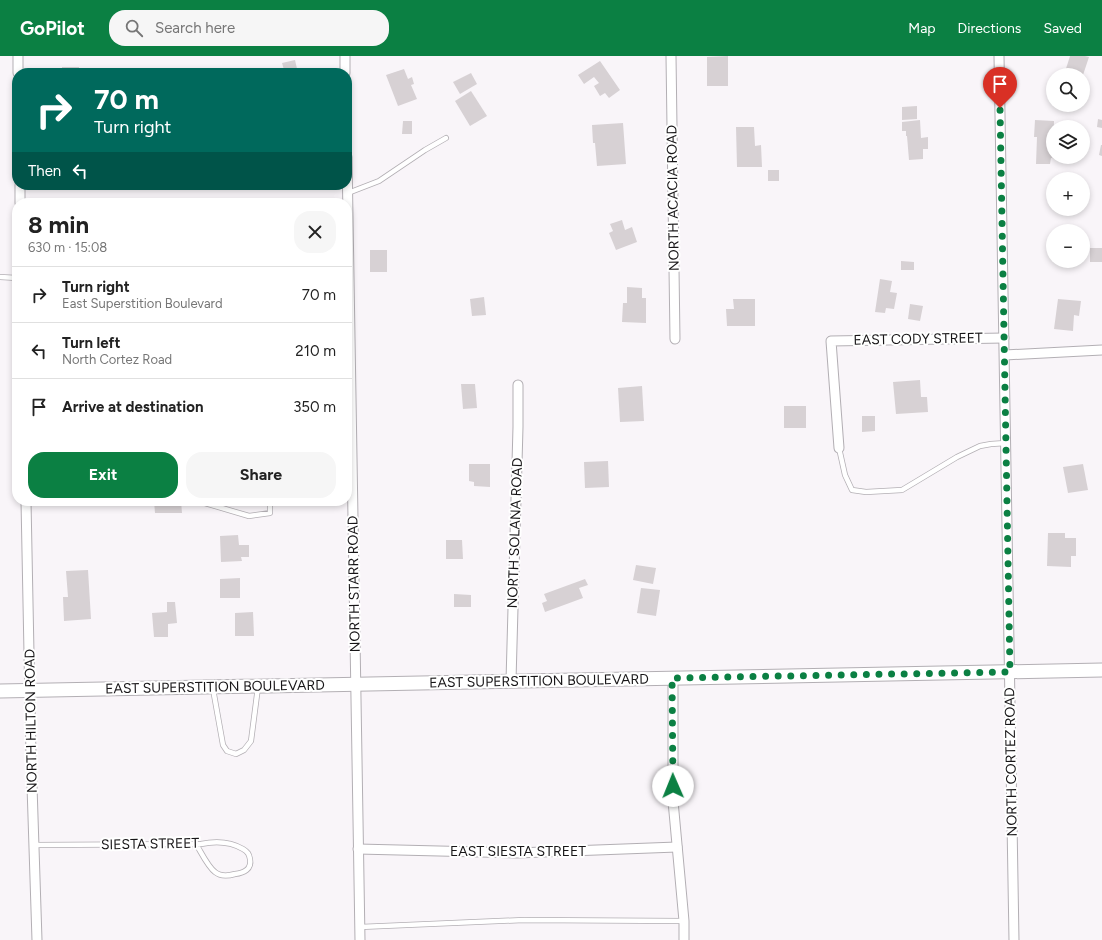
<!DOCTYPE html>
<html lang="en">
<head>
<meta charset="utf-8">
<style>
  body { margin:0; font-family:Figtree,sans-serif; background:#f6f6f6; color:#222; height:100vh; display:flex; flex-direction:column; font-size:15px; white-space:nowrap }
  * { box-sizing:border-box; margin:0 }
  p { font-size:13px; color:#767676 }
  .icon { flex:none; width:22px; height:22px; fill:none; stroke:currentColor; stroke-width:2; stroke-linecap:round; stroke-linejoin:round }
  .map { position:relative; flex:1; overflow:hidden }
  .details { position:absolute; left:12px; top:142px; width:340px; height:308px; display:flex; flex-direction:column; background:#fff; border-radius:16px; box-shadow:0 2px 6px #0003 }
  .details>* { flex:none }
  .hud { position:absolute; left:12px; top:12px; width:340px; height:122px; border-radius:16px; box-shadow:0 2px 6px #0003; background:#00695c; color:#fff; overflow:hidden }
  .buttons { position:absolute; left:1046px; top:12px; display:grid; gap:8px }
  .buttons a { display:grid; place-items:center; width:44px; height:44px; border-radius:50%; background:#fff; box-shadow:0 2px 6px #0003; font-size:20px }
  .pin { position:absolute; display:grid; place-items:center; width:34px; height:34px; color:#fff; margin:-41px -17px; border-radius:50% 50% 50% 0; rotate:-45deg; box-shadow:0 0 4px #0007 }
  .pin .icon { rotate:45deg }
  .me { position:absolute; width:44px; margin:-22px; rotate:359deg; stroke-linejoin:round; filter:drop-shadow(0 0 3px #0008) }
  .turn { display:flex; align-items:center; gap:14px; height:84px; padding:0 16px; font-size:18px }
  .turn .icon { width:52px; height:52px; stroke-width:2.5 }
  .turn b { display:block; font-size:28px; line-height:34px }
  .then { display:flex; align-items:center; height:38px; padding:0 16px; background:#0003; gap:8px; font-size:15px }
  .round { display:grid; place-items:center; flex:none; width:42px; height:42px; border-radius:16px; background:#f6f6f6 }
  .overview { display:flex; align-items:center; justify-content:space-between; height:68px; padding:0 16px }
  h1 { font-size:24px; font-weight:700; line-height:30px }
  .primary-button { display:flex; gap:8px; margin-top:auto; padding:8px 16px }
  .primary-button a { flex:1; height:46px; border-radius:16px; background:#0b8043; color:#fff; font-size:16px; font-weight:700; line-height:46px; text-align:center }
  .primary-button a+a { background:#f6f6f6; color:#222 }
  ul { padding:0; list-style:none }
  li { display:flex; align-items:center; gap:12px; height:56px; padding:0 16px; border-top:1px solid #e0e0e0 }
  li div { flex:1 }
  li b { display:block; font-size:15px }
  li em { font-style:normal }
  header { display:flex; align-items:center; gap:24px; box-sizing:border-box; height:56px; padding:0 20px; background:#0b8043; color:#fff }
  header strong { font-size:19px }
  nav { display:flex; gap:22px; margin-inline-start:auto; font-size:14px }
  .search { width:280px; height:36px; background:#f6f6f6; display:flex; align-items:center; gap:10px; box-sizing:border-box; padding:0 14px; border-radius:16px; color:#767676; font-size:15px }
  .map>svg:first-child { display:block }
  .building { fill:#d7d1d4 }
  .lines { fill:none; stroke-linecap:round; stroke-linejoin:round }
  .service-casing { stroke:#b3afb4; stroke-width:6 }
  .minor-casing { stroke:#b3afb4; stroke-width:11 }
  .secondary-casing { stroke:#b3afb4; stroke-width:15 }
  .service { stroke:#fff; stroke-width:4.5 }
  .minor { stroke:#fff; stroke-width:9 }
  .secondary { stroke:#fff; stroke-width:13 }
  .route { stroke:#0b8043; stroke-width:7; stroke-dasharray:0 12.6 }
  .labels { text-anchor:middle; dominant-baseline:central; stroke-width:4; stroke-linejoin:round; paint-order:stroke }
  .street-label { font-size:14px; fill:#171517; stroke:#fff }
</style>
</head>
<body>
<header>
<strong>GoPilot</strong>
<div class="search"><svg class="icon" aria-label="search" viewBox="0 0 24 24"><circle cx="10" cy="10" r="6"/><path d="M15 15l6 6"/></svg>Search here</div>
<nav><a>Map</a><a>Directions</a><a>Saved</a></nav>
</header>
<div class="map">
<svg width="1102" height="884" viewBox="0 0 1102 884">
  <rect width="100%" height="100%" fill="#f9f5f9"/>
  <g class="building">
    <polygon points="728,0 728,30 707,30 707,1"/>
    <polygon points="1070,0 1085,0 1089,1 1083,19 1064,19"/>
    <polygon points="295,4 298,17 285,17 282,7"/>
    <polygon points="600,5 620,34 609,42 605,37 600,40 594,30 599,27 594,21 584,28 578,19"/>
    <rect x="62" y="11" width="17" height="6"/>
    <polygon points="404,13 408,23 412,21 414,28 411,29 417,43 398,50 386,19"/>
    <polygon points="471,17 477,28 460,38 453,26"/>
    <polygon points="471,35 487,60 470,70 455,45"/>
    <polygon points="917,50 917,63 902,64 902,51"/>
    <polygon points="1098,63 1102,64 1102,72 1097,71"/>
    <polygon points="920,64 921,82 928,81 928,93 923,93 923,103 909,104 907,80 906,80 906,75 902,75 902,66"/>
    <polygon points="1035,64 1054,65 1053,101 1059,101 1059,103 1051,102 1050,108 1036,108 1037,81 1034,81"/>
    <polygon points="403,65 412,65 412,78 402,78"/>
    <polygon points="623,67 626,108 597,110 595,87 593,87 592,69"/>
    <polygon points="736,71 754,71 755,90 761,89 762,111 737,111"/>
    <polygon points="1101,89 1102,89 1102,100 1099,99"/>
    <rect x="768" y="114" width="11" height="11"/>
    <polygon points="622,164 625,174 632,171 637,186 616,194 609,177 613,175 610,168"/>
    <rect x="1090" y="192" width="12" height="14"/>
    <rect x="370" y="194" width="17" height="22"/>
    <polygon points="901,205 914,206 914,214 901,214"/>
    <polygon points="880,223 892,225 890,236 897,237 894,253 886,252 885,257 875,256"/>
    <polygon points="627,231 642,232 642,242 646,242 646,267 622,266 623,247 627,247"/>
    <polygon points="484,241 486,259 472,260 470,243"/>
    <polygon points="733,243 755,243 755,270 727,270 726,253 734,253"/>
    <polygon points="1058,243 1081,245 1079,260 1074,259 1073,275 1054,273"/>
    <polygon points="910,248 923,250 920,265 908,263"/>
    <polygon points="920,324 921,341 927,341 928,356 896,358 893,326"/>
    <polygon points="461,328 475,328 477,352 463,353"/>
    <polygon points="642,330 644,365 620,366 618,332"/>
    <rect x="784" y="350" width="22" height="22"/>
    <polygon points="862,360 875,360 875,375 862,376"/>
    <polygon points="608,405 609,431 585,432 584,406"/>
    <polygon points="469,408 490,408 490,431 474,430 474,426 469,425"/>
    <polygon points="1083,408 1088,434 1068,437 1063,411"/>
    <polygon points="154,445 181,445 182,457 155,457"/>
    <polygon points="1048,477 1065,477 1065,482 1076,482 1076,500 1071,500 1071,511 1047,510"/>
    <polygon points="238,479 239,489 249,489 249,501 241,501 242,505 221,506 220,480"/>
    <polygon points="446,484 462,484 463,503 446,503"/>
    <polygon points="636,509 656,512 653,528 633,524"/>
    <polygon points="88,514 91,563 64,565 63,541 68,541 66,515"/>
    <polygon points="240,522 240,542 220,542 220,523"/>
    <polygon points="585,523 588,529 579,532 583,542 545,556 542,547 547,545 544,538"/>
    <polygon points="641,532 660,534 656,560 637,557"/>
    <polygon points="454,538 471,539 471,551 454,551"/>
    <polygon points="167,546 175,546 177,567 168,568 168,581 154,581 152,557 167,556"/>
    <polygon points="253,556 254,580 235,580 235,557"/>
  </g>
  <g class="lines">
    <g class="service-casing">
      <g id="service">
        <polyline points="348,137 379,125 425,94 446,82"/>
        <polyline points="0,221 17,222"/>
        <polyline points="839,392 845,419 852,434 866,436 902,434 957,401 980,390 991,388 1006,387"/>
        <polyline points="198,445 249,460 270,457 270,445"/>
        <polyline points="213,633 223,689 227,695 236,698 244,694 251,685 258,631"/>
        <path d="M35 789 201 788C215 785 231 786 243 793 248 796 249 798 250 803 252 813 244 817 235 818 228 820 221 821 215 816 208 811 201 796 196 788"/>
        <polyline points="360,871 524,864 684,865"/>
      </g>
    </g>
    <g class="minor-casing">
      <g id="minor">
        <polyline points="18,0 18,17"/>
        <polyline points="345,0 345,17"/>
        <polyline points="671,0 675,283"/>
        <polyline points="999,0 1014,884"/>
        <polyline points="347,101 360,884"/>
        <polyline points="20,129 20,147"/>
        <polyline points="1005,299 1102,294"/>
        <polyline points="839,392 831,285 1004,282"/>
        <polyline points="26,445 31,699 37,884"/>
        <polyline points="673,622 673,745 684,865 684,884"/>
        <polyline points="511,625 518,371 518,329"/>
        <polyline points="358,793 517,797 677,791"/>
      </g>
    </g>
    <g class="secondary-casing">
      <polyline id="secondary" points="0,635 1102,614"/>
    </g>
    <use href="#service" class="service"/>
    <use href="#minor" class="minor"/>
    <use href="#secondary" class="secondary"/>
  </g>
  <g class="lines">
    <polyline class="route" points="673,730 672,622 1010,616 1000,52"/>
  </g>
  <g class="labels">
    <g class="street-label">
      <text transform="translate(673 142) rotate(-91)">NORTH ACACIA ROAD</text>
      <text transform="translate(918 283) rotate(-1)">EAST CODY STREET</text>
      <text transform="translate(515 477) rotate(-88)">NORTH SOLANA ROAD</text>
      <text transform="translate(354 528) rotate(-91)">NORTH STARR ROAD</text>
      <text transform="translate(539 625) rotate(-1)">EAST SUPERSTITION BOULEVARD</text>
      <text transform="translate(215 631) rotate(-1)">EAST SUPERSTITION BOULEVARD</text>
      <text transform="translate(31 665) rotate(-91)">NORTH HILTON ROAD</text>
      <text transform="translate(1011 706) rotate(-91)">NORTH CORTEZ ROAD</text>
      <text transform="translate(150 788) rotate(-1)">SIESTA STREET</text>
      <text x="518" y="795">EAST SIESTA STREET</text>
    </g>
  </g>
</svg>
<div class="buttons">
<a><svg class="icon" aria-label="search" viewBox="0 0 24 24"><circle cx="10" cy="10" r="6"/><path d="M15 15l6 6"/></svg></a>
<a><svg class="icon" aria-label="layers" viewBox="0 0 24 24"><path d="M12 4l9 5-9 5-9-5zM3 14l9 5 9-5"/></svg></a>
<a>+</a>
<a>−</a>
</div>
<div class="pin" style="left:1000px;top:52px;background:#d93025"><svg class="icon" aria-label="arrive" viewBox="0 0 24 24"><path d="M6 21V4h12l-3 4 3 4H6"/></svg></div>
<svg class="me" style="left:673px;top:730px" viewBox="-20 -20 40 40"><circle r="19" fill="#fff"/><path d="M0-13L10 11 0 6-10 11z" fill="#0b8043"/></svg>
<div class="hud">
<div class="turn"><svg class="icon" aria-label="right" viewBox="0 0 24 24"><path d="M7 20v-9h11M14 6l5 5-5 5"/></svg><div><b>70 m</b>Turn right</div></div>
<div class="then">Then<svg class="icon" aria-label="left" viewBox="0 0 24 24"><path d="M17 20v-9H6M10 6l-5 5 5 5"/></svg></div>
</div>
<section class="details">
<div class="overview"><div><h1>8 min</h1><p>630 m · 15:08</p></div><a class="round"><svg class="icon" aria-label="close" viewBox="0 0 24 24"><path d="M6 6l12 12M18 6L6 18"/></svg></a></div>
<ul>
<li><svg class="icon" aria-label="right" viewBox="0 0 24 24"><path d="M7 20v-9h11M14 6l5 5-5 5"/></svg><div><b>Turn right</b><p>East Superstition Boulevard</p></div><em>70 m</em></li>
<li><svg class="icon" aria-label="left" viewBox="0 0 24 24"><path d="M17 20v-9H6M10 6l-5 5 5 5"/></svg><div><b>Turn left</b><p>North Cortez Road</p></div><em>210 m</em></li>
<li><svg class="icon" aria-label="arrive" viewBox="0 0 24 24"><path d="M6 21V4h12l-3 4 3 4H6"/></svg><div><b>Arrive at destination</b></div><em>350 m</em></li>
</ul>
<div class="primary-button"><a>Exit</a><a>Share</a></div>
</section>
</div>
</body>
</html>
